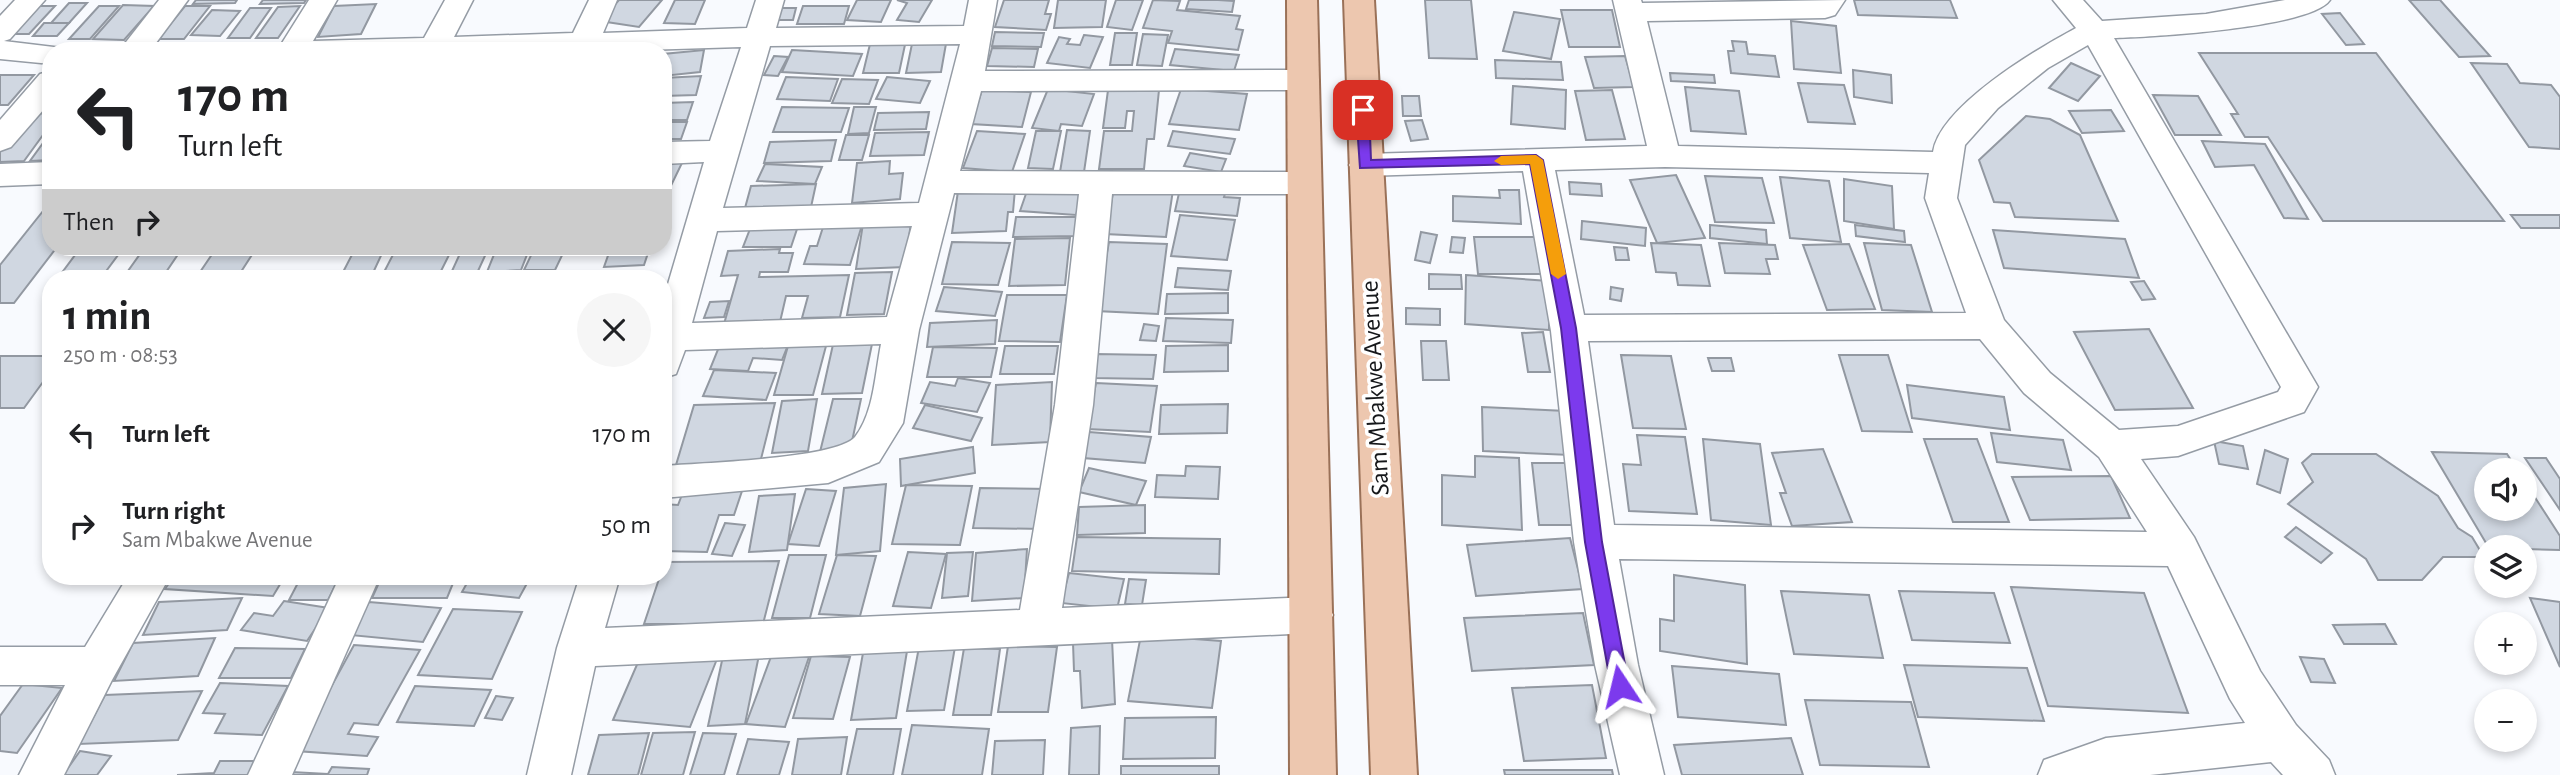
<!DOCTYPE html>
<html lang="en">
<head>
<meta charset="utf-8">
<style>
  body { margin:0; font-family:"Alegreya Sans",sans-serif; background:#f6f6f6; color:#202124; height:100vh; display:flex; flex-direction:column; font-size:26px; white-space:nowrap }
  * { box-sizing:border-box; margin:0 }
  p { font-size:23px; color:#757577 }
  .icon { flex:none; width:38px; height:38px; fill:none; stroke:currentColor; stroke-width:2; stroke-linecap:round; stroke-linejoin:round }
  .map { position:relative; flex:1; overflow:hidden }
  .panel { position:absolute; left:42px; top:270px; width:630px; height:315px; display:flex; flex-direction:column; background:#fff; border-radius:28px; box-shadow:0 4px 10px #0003 }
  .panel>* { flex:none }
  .top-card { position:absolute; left:42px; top:42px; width:630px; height:214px; border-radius:28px; box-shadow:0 4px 10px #0003; background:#fff; color:#202124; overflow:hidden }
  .tools { position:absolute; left:2474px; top:458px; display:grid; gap:14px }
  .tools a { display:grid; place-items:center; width:63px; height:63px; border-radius:50%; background:#fff; box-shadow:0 4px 10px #0003; font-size:35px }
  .pin { position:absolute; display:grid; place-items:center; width:60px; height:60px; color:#fff; margin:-30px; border-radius:14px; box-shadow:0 4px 10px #0006 }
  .me { position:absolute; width:77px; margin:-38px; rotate:350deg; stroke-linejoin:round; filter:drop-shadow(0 0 5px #0008) }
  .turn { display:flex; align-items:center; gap:24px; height:147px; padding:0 21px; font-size:32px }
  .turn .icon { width:91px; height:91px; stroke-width:2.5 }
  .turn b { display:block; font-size:49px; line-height:60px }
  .then { display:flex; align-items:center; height:66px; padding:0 21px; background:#0003; gap:14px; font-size:26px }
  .round { display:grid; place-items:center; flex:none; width:74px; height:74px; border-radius:37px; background:#f6f6f6 }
  .head { display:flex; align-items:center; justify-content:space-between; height:119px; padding:0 21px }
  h1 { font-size:42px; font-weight:700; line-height:52px }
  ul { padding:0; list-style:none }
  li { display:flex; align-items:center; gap:21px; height:91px; padding:0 21px }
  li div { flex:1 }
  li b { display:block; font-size:26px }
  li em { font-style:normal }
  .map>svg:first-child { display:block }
  .building { fill:#d0d7e1; stroke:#9298a1; stroke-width:2 }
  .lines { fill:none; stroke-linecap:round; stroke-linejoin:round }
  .minor-casing { stroke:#959ca5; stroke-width:3 }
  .major-casing { stroke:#9a7158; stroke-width:4 }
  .minor { fill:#fff; fill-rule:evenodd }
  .major { fill:#edc7af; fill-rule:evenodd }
  .route { fill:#7c3aed; stroke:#51269a; stroke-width:2 }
  .slow { fill:#f59e0b }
  .labels { text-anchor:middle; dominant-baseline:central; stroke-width:7; stroke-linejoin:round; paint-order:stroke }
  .street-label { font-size:26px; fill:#15171a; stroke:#fff }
</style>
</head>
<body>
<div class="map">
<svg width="2560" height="775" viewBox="0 0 2560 775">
  <rect width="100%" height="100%" fill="#f8fafe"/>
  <g class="building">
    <polygon points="196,0 237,0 235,3 193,4"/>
    <polygon points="263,0 306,0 304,3 260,4"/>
    <polygon points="619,0 662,0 639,27 600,21"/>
    <polygon points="675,0 705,0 695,24 664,23"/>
    <polygon points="857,0 891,0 881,22 847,20"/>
    <polygon points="897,0 932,0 919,22 897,20 907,3"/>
    <polygon points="1004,0 1049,0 1045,14 1051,14 1046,30 995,27"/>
    <polygon points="1058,0 1106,0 1102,27 1054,28"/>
    <polygon points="1116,0 1143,0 1132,30 1107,27"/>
    <polygon points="1153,0 1180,1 1177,10 1240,16 1236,29 1243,30 1238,50 1168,43 1172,31 1143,28"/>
    <polygon points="1189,0 1218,0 1234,1 1232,12 1186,9"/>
    <polygon points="1425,0 1471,0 1477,59 1429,58"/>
    <polygon points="1854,0 1950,0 1957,18 1858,15"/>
    <polygon points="2409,0 2440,0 2490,56 2459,57"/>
    <polygon points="69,3 87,3 69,23 51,23"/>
    <polygon points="376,4 361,34 318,37 334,6"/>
    <polygon points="123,5 154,6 124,40 93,39"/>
    <polygon points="37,6 55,6 29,34 11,34"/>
    <polygon points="99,6 119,6 90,39 69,39"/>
    <polygon points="185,6 210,6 184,39 158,39"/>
    <polygon points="300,6 278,38 256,38 278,7"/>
    <polygon points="803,6 849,6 844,24 797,24"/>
    <polygon points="250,8 271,8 250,38 228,38"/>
    <polygon points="778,8 796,8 793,20 775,20"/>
    <polygon points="212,10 240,11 220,36 191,35"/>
    <polygon points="1561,10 1612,10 1620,47 1569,47"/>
    <polygon points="1514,12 1560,19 1551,59 1503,51"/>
    <polygon points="2340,13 2364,44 2346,45 2322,14"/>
    <polygon points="1791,21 1836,26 1841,73 1794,69"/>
    <polygon points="44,23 69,23 57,36 33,36"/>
    <polygon points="995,32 1044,33 1041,47 992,46"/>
    <polygon points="1115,33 1137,33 1132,65 1110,65"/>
    <polygon points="1143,34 1168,35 1162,66 1137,65"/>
    <polygon points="1084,35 1103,37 1090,68 1047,63 1059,37 1070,39 1067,44 1080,45"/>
    <polygon points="947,38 941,72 906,73 913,39"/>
    <polygon points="871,40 906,40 899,73 863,73"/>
    <polygon points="1732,41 1746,42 1748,54 1775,56 1779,77 1731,73 1728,51 1734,51"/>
    <polygon points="992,48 1038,49 1034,67 987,66"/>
    <polygon points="1175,49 1239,55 1234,71 1170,65"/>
    <polygon points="704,50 700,72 663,76 663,54"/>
    <polygon points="792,50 862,54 853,76 782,72"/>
    <polygon points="2199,53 2376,53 2504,221 2323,221 2268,137 2245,137 2231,114 2238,114"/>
    <polygon points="774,56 788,57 778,76 764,75"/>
    <polygon points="1625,56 1634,87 1594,88 1585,57"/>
    <polygon points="1495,60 1561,62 1563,80 1496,78"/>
    <polygon points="2071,63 2100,76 2078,101 2049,88"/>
    <polygon points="2471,63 2507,64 2520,83 2551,85 2560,97 2560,149 2529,147"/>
    <polygon points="1853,70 1891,75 1892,103 1854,97"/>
    <polygon points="1670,73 1714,75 1715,83 1671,81"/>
    <polygon points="0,75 34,75 8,105 0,105"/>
    <polygon points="701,76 696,95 663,96 663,78"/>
    <polygon points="786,77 838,79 830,101 777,99"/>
    <polygon points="887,77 930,81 920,103 876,99"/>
    <polygon points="842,79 878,80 869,104 832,103"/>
    <polygon points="1798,83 1844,85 1855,124 1808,122"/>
    <polygon points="1513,86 1566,90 1565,129 1511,124"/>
    <polygon points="1685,87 1739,91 1746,134 1691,131"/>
    <polygon points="1048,89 1094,94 1082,126 1061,124 1059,131 1032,128"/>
    <polygon points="1181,89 1247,94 1239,130 1169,124"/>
    <polygon points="982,90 1031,92 1022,127 971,124"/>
    <polygon points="1108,90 1159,90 1154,139 1147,139 1144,169 1099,169 1104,131 1132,131 1134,111 1127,111 1125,128 1103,128"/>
    <polygon points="1612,90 1625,139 1586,140 1575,91"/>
    <polygon points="2153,95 2198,96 2221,135 2175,135"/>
    <polygon points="1402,96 1419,96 1421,116 1403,116"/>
    <polygon points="693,102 687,120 663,120 663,103"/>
    <polygon points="782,107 849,108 841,132 773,132"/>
    <polygon points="854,107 876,107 869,133 848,134"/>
    <polygon points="2111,110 2124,131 2082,133 2069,111"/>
    <polygon points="929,112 926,129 874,130 878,113"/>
    <polygon points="51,113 51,124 24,161 0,162 0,151 28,114"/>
    <polygon points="2026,116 2050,119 2080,135 2118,221 2015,217 2010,203 1994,202 1979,160"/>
    <polygon points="1422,120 1428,139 1411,141 1405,121"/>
    <polygon points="663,122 687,122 681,139 663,139"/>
    <polygon points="1067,130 1090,131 1084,172 1060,172"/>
    <polygon points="977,131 1025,134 1012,172 963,168"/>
    <polygon points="1036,131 1061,131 1053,169 1028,168"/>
    <polygon points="1173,131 1235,139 1230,154 1168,146"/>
    <polygon points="51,132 51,160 30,161"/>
    <polygon points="929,132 924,155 870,156 875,133"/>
    <polygon points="846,135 869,135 862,160 839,160"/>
    <polygon points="836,140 831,161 764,163 770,142"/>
    <polygon points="2202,141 2265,144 2308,219 2284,218 2254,165 2215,167"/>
    <polygon points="1190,153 1226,159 1221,172 1184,166"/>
    <polygon points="890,161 889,174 903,173 900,199 852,203 857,163"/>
    <polygon points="663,162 682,163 663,202"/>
    <polygon points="765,164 822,167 815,184 757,181"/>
    <polygon points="1676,175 1705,238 1657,243 1630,180"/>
    <polygon points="1705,176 1762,178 1774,223 1715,222"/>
    <polygon points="1780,177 1829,181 1841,242 1790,238"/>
    <polygon points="1844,179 1892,186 1894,229 1844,221"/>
    <polygon points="1569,182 1601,184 1602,196 1570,194"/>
    <polygon points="816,184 811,207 745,208 751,186"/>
    <polygon points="1199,185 1227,187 1224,197 1240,198 1237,216 1175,211 1179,193 1197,194"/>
    <polygon points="1028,188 1083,193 1076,215 1020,211"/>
    <polygon points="1114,188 1173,190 1166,237 1105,234"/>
    <polygon points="1015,189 1013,212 1008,212 1006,231 952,233 958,191"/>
    <polygon points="1499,190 1519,190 1521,224 1453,221 1453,196 1500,198"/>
    <polygon points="51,201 51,247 57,247 14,303 0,303 0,265"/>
    <polygon points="912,215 905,267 856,269 864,217"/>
    <polygon points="1180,215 1235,220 1227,260 1171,256"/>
    <polygon points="2511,215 2560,215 2560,228 2521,228"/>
    <polygon points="1016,217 1078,217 1075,236 1013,237"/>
    <polygon points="1582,221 1646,228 1645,246 1581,239"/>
    <polygon points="824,224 862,225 850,265 804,264 810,246 817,246"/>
    <polygon points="1710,225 1766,230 1767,244 1710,238"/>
    <polygon points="1855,225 1904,231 1905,242 1856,236"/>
    <polygon points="750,229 797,229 791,247 743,247"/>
    <polygon points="1993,230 2125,239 2139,278 2004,268"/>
    <polygon points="1421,232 1437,235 1430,263 1415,260"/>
    <polygon points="1452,237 1465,238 1463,253 1450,252"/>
    <polygon points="1474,237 1538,237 1544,274 1478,274"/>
    <polygon points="1070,238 1065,285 1009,286 1015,239"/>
    <polygon points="952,242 1010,243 998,285 942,284"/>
    <polygon points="1109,242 1167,244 1158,314 1096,311"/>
    <polygon points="1651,243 1701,245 1710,286 1678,285 1676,273 1656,272"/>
    <polygon points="1719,243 1775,245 1778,259 1766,259 1770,274 1725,273"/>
    <polygon points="1864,243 1911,245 1932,312 1882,310"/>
    <polygon points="1849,244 1875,309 1827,310 1803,245"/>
    <polygon points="81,247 124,247 101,278 58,278"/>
    <polygon points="145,247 183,247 162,278 123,278"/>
    <polygon points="217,247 257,247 237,278 196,278"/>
    <polygon points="356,247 385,247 372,275 341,276"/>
    <polygon points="397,247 418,247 416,251 428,251 430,247 453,247 439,275 382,276"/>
    <polygon points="463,247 489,247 478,271 452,271"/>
    <polygon points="497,247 530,247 521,270 487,272"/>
    <polygon points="535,247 566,247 555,270 524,270"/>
    <polygon points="611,247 650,247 644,265 604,267"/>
    <polygon points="1614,247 1627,248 1629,260 1616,260"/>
    <polygon points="780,249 779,253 793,253 788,272 760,272 759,277 849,275 840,317 802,318 808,296 786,296 780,322 724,324 738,275 721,276 728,251"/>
    <polygon points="1178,268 1231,271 1228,290 1175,287"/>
    <polygon points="892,272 884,314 847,315 855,273"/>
    <polygon points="1429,274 1461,275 1462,289 1429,289"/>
    <polygon points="1466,275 1549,281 1549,330 1465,324"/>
    <polygon points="2144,281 2155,299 2142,300 2131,282"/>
    <polygon points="944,287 1002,292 995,316 936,311"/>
    <polygon points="1611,287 1623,289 1621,301 1610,299"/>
    <polygon points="1228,293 1228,313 1165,314 1167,294"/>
    <polygon points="1007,295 1067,295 1060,342 999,341"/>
    <polygon points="729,301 724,317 704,318 710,302"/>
    <polygon points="1406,308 1440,309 1440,325 1406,324"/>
    <polygon points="1166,318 1233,320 1231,343 1163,341"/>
    <polygon points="997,320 995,344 927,347 930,323"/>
    <polygon points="1144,324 1159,326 1156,341 1140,340"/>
    <polygon points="2149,329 2193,408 2115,410 2074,332"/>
    <polygon points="1543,332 1550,372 1528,372 1522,333"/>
    <polygon points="873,339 862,393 822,394 834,340"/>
    <polygon points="1421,341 1446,341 1449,380 1423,380"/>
    <polygon points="721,342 788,345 782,360 753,358 748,371 710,369"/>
    <polygon points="1228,345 1228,371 1164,372 1166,346"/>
    <polygon points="788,346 826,346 813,395 774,395"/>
    <polygon points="1005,346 1058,346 1054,374 1000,374"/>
    <polygon points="933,347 997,348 991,377 927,377"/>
    <polygon points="1096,354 1156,355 1153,379 1092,378"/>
    <polygon points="1621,355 1671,356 1686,429 1633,428"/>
    <polygon points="1839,355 1888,355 1912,432 1862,431"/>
    <polygon points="0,356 51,356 51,371 24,408 0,408"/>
    <polygon points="1708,358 1731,358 1734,371 1712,371"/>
    <polygon points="714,370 776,373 766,400 703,396"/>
    <polygon points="958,378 990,383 977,412 921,403 930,382 955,386"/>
    <polygon points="1052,382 1050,442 992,445 996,385"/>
    <polygon points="1096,383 1157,386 1150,432 1087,429"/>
    <polygon points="1907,385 2004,397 2010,430 1912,418"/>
    <polygon points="817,399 808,451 772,453 782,401"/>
    <polygon points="833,399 861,399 850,451 820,452"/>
    <polygon points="775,403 760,463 676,465 694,405"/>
    <polygon points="1228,404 1227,433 1159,434 1161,405"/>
    <polygon points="925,405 982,418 971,441 913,428"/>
    <polygon points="1482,407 1566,411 1570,455 1483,451"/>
    <polygon points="1089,432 1151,437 1145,463 1083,458"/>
    <polygon points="1991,433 2063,440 2071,470 1997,462"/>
    <polygon points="1637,435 1685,437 1697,514 1629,511 1623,464 1641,465"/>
    <polygon points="1703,439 1760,444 1771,525 1711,520"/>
    <polygon points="1924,439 1977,439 2009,522 1953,522"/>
    <polygon points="2214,441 2243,446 2248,469 2219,464"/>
    <polygon points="973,447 975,473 901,486 900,459"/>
    <polygon points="1823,449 1852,522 1792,526 1780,493 1786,493 1772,453"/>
    <polygon points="2265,450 2288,459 2280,493 2257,484"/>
    <polygon points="2432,452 2507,454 2518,471 2487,471 2487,509 2525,509 2525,482 2560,536 2560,550 2489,548"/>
    <polygon points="2312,454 2376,454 2438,496 2458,528 2472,537 2484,557 2443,557 2422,580 2378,580 2366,559 2288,504 2313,482 2302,463"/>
    <polygon points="1475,456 1519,458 1522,530 1442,525 1442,475 1475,477"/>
    <polygon points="2525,458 2546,458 2560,479 2560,510"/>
    <polygon points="1532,463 1568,463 1577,525 1539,525"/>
    <polygon points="1186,466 1220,467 1218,499 1155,497 1157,475 1185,476"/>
    <polygon points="1089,468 1146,481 1136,505 1079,492"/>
    <polygon points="2111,476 2130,518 2030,520 2012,477"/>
    <polygon points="886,484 880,551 836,555 844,488"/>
    <polygon points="906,485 972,486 960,545 892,544"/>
    <polygon points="685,487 743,488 734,515 719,515 707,552 663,551 670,526 663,525 663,504 678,505"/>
    <polygon points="980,488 1050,489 1044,529 973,528"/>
    <polygon points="806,489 836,491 819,546 788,544"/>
    <polygon points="795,494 787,550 749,552 759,496"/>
    <polygon points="1145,505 1145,533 1077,535 1079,507"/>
    <polygon points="725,523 745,525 732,556 712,554"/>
    <polygon points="2296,527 2332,553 2321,563 2285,537"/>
    <polygon points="1077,537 1220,539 1219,574 1072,571"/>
    <polygon points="1570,538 1583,589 1476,596 1467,545"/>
    <polygon points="1027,549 1024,598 972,601 976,553"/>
    <polygon points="908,552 946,554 931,608 893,606"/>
    <polygon points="973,552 968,596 942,598 947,553"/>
    <polygon points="789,555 826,555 810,618 772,618"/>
    <polygon points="837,555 876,556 860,616 819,614"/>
    <polygon points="779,561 763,624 644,624 660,576 663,576 664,562"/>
    <polygon points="1069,573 1124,579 1117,609 1061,603"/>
    <polygon points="1674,575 1745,585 1747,664 1660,651 1660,619 1674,621"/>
    <polygon points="174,576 285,576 273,596 165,589"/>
    <polygon points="382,576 456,576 447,598 372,598"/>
    <polygon points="471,576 531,576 519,598 462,592"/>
    <polygon points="300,579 338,580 328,600 289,600"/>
    <polygon points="1129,579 1146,580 1142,605 1125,604"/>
    <polygon points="2011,587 2144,593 2188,713 2048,706"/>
    <polygon points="1781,591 1869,595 1883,658 1794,654"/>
    <polygon points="1899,591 1994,593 2010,643 1912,640"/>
    <polygon points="242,598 227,630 143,635 159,602"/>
    <polygon points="2530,598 2560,602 2560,667"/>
    <polygon points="284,601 329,608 307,641 241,630 254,613 273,616"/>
    <polygon points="369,602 441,608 423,642 350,635"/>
    <polygon points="453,609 522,612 492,679 418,675"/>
    <polygon points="1583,613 1594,665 1472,671 1464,618"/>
    <polygon points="2385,624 2396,644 2344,644 2333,625"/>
    <polygon points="1141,635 1221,641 1212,708 1128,701"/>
    <polygon points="215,638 198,676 114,681 133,643"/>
    <polygon points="1112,639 1115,704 1082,708 1080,671 1074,671 1073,643"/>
    <polygon points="354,645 420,650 378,725 354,723 348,734 378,737 367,756 296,751"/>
    <polygon points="1008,646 1057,647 1048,712 998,712"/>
    <polygon points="919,647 955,647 944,710 907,711"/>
    <polygon points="235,648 305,649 291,678 219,678"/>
    <polygon points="964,648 1000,649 991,715 953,715"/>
    <polygon points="907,651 896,718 851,720 863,653"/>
    <polygon points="642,653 717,659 690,727 613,720"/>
    <polygon points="772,654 809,657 785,727 746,724"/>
    <polygon points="759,655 745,724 708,726 723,656"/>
    <polygon points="811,656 850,657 833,719 793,718"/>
    <polygon points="2300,657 2324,659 2335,683 2311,682"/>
    <polygon points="1904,665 2027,668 2044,721 1918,717"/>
    <polygon points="1672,666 1779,674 1786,725 1678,717"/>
    <polygon points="220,683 288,686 262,735 215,733 225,714 203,713"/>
    <polygon points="23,684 62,688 17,753 0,751 0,716"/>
    <polygon points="1592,685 1606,758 1524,761 1512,688"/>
    <polygon points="415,686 491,690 474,726 397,722"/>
    <polygon points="202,691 178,740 79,744 105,695"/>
    <polygon points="496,696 513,698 502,720 485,718"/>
    <polygon points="1805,700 1911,702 1929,767 1820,765"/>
    <polygon points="1216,717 1215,758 1123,759 1125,718"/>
    <polygon points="912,725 989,729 982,775 902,775"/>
    <polygon points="1100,726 1099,775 1069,775 1071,728"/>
    <polygon points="857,729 901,729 893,775 847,775"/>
    <polygon points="695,732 683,775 641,775 653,733"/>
    <polygon points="649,733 638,775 588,775 599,735"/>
    <polygon points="703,733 736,734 724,775 690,775"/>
    <polygon points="847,737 841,775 792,775 798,739"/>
    <polygon points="1791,738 1803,775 1682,775 1674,745"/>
    <polygon points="748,739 789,742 779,775 737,775"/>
    <polygon points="1045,740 1043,775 992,775 995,741"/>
    <polygon points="80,751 111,756 97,775 63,775"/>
    <polygon points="220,761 256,761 249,775 177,775 214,773"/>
    <rect x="1121" y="766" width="98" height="9"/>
    <polygon points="332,767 369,769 367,775 291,775 292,772 328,774"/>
    <polygon points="1504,770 1612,770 1613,775 1505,775"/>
  </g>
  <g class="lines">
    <g class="minor-casing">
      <g id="minor">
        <polygon points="15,0 45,0 10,39 4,41 62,48 63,51 51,51 51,64 0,59 0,16"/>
        <polygon points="159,0 188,0 150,51 119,51"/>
        <path d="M309 0H337L313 41 424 38 445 0H473L454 37 573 33 589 0H617L603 33 747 28 756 0H784L776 28 964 26 969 0H997L985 71 1304 70 1315 73 1319 80 1315 87 1304 90 981 91 960 171 1305 172 1316 175 1321 183 1316 191 1305 194H1112L1093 405 1062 608 1312 597 1327 602 1333 615 1327 628 1312 633 595 666 571 775H527L557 648 580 576H620L605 628 1020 610 1055 405 1079 194 954 193 919 330 903 423 879 462 828 483 663 498V466C697 463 837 459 855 437 874 413 875 374 881 344L685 350 676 374 663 378V301L704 162 663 164V142L710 141 741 47 611 51H277ZM960 44 919 203 723 208 770 46ZM912 226 887 317 692 323 717 231Z"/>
        <path d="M1613 0H1641L1642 3 1845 0 1835 15 1825 18 1647 21 1678 146 1933 152C1940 106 2037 49 2076 28L2053 0H2083L2102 21 2206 14 2285 0H2330C2311 28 2151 37 2114 38L2318 387 2304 412 2178 456 2141 459 2194 537 2260 671 2296 725 2329 760 2335 775H2283L2271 762 2150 775H2038L2044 760 2106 738 2245 723 2230 699 2168 566 1619 559 1638 665 1664 775H1620L1595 665 1574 542 1551 331 1523 171 1365 176 1354 173 1349 165 1354 157 1365 154 1647 146ZM2088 45 2281 387 2278 392 2178 426 2119 430 2050 373 2004 320 1957 198 1965 145 1998 108 2048 68ZM1665 167 1929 173 1925 198 1966 313 1584 315 1555 170ZM1980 339 2024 393 2099 457 2147 532 1614 525 1588 341Z"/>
        <polygon points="51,71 51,101 11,147 0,151 0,120 40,74"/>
        <polygon points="51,162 51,184 0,186 0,164"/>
        <polygon points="128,576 170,576 112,680 64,775 19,775 65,685 0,685 0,647 85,647"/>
        <polygon points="340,576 380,576 292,775 248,775"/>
      </g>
    </g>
    <g class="major-casing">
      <g id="major">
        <polygon points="1287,0 1317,0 1336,775 1290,775"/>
        <polygon points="1344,0 1374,0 1417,775 1371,775"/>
      </g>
    </g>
    <use href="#minor" class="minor"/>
    <use href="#major" class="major"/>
  </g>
  <polygon class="route" points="1363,105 1369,110 1371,160 1536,155 1543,160 1576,328 1602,542 1629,686 1627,692 1620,695 1614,692 1611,686 1585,542 1561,328 1530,164 1360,168 1356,110"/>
  <polygon class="slow" points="1536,155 1543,160 1566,274 1558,279 1551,274 1530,164 1501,165 1494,161 1501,156"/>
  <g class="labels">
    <g class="street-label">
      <text transform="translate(1375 388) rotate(-93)">Sam Mbakwe Avenue</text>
    </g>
  </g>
</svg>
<div class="tools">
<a><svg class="icon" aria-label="sound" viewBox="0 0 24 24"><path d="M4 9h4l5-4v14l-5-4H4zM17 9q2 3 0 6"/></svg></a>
<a><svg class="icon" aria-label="layers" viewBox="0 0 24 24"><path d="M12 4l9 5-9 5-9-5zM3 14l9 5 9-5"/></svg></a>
<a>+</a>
<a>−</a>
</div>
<div class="pin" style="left:1363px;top:110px;background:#d93025"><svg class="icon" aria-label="arrive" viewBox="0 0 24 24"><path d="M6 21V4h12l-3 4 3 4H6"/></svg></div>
<svg class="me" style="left:1620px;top:686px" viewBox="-20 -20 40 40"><path d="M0-17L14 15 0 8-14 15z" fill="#7c3aed" stroke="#fff" stroke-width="4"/></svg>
<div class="top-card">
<div class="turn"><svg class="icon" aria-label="left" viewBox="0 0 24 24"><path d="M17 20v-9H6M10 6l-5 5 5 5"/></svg><div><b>170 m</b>Turn left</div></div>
<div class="then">Then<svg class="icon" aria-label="right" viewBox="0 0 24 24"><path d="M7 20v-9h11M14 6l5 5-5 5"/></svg></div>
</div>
<section class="panel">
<div class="head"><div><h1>1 min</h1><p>250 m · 08:53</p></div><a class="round"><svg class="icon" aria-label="close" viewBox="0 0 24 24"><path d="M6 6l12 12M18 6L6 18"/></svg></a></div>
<ul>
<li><svg class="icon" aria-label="left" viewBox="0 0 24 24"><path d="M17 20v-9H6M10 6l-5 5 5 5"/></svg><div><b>Turn left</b></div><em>170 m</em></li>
<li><svg class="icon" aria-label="right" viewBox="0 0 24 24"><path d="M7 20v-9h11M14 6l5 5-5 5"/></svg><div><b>Turn right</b><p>Sam Mbakwe Avenue</p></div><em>50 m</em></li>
</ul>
</section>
</div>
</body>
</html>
